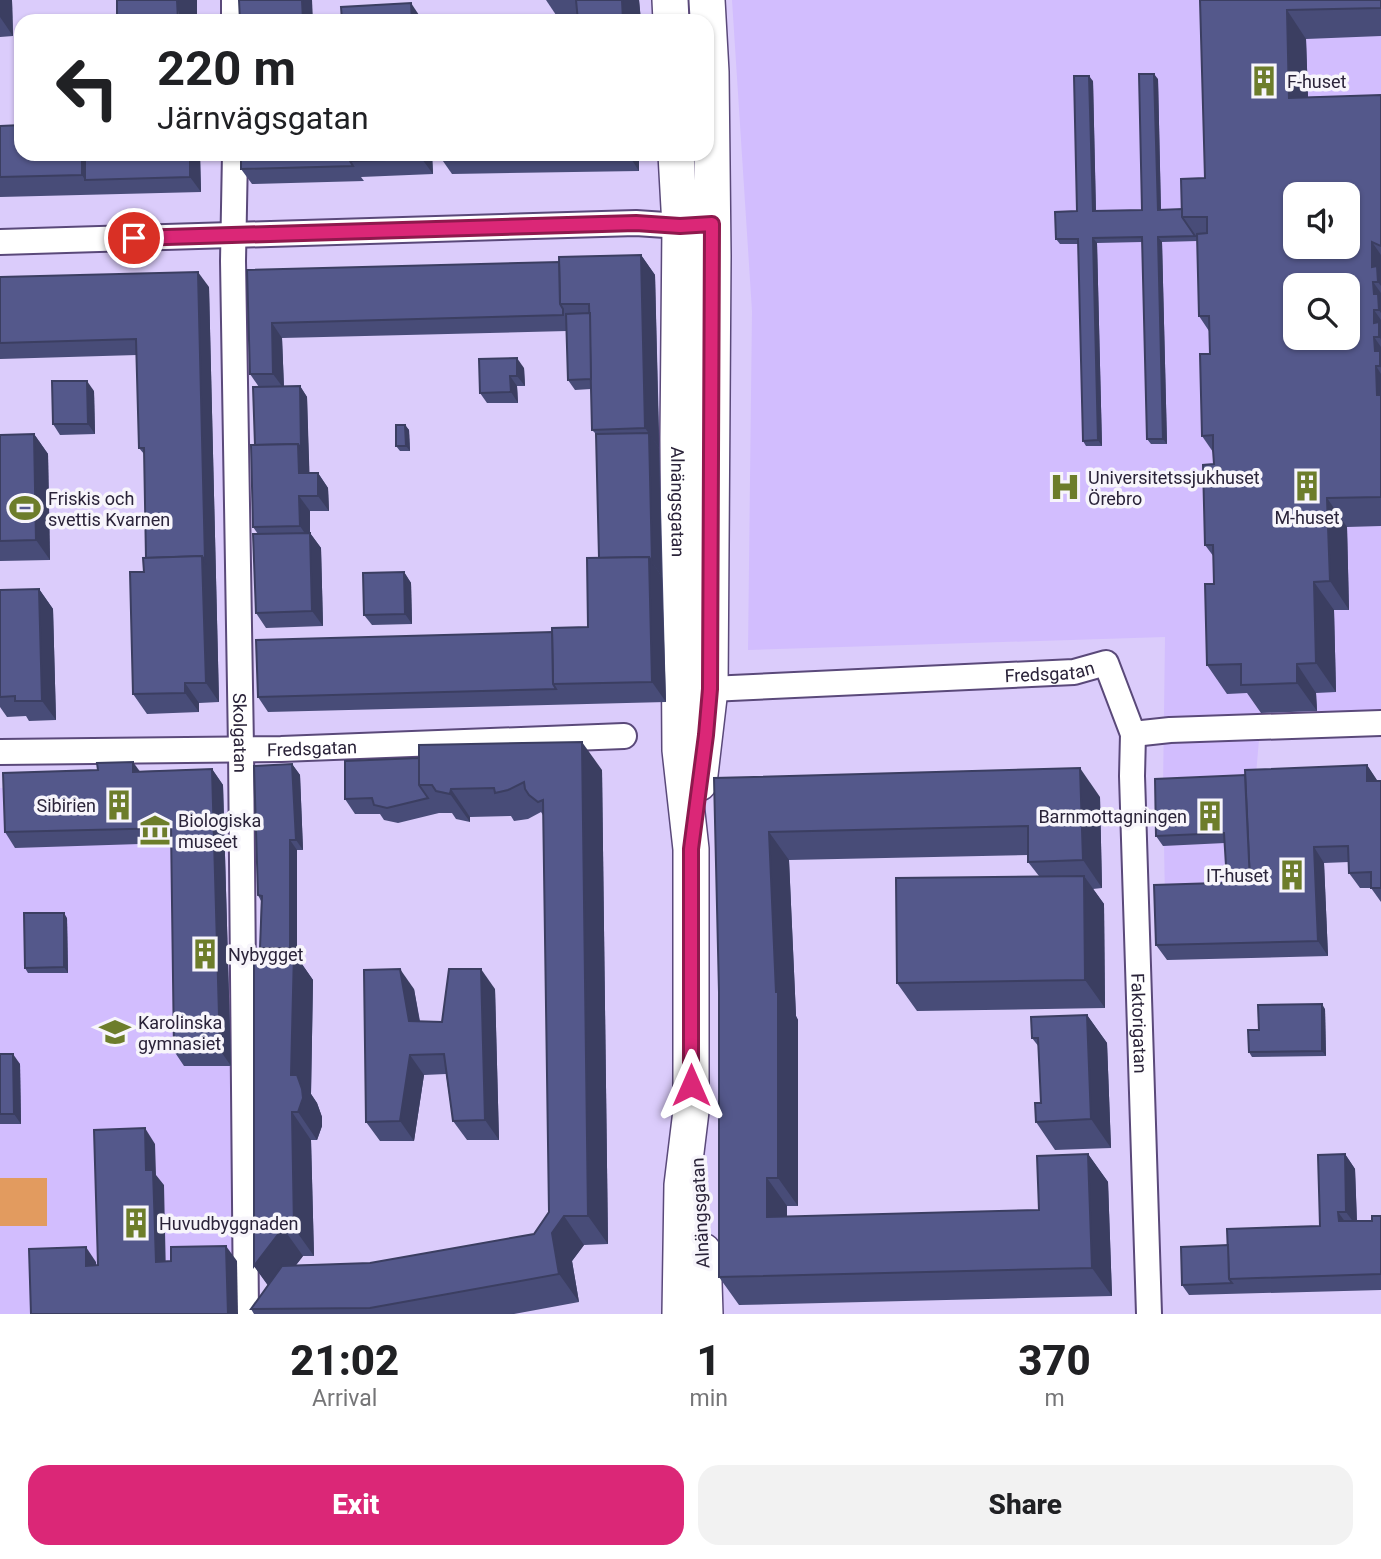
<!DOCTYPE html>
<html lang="en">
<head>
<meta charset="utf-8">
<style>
  body { margin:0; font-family:Roboto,sans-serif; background:#f2f2f2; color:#202124; height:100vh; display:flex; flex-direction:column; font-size:26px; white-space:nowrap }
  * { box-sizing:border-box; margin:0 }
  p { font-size:23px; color:#757577 }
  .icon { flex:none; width:38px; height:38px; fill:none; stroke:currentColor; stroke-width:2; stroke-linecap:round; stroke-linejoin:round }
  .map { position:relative; height:1314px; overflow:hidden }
  .sheet { display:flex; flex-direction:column; background:#fff; flex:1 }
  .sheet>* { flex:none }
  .guide { position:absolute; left:14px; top:14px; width:700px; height:147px; border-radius:21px; box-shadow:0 2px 5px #0004; background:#fff; color:#202124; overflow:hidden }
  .tools { position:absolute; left:1283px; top:182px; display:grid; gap:14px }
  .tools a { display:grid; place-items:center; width:77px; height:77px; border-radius:14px; background:#fff; box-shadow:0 2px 5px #0004; font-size:35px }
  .pin { position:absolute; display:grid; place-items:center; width:60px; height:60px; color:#fff; margin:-30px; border:4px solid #fff; border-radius:50%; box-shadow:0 2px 7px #0007 }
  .me { position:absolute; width:77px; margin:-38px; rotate:0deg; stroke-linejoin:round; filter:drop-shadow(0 0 5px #0008) }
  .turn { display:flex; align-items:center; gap:24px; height:147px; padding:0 28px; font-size:32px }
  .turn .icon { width:91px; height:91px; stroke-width:2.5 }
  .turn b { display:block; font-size:49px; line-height:60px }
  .eta { display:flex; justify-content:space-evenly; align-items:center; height:119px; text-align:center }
  .eta b { font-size:42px; font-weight:800; line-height:49px }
  .action { display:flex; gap:14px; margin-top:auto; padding:14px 28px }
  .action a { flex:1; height:80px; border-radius:21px; background:#db2777; color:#fff; font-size:28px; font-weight:800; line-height:80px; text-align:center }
  .action a+a { background:#f2f2f2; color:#202124 }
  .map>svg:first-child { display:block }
  .built { fill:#d2bdfe; fill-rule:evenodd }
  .green { fill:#e29b5f }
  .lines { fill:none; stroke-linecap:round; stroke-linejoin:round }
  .street-casing { stroke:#5a497a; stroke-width:28 }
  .secondary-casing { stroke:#5a497a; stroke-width:38 }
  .street { stroke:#fff; stroke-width:24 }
  .secondary { stroke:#fff; stroke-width:35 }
  .wall { fill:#484c78 }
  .shaded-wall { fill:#3b3e61 }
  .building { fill:#54588b; stroke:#3b3e61; stroke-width:2; fill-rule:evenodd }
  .route-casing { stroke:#8e194d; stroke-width:18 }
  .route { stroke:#db2777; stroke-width:12 }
  .labels { text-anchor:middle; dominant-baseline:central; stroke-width:7; stroke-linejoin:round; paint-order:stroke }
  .poi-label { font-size:18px; fill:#2a2339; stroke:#f7f5fb; text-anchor:start }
  .street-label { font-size:18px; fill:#2a2339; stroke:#f7f5fb }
</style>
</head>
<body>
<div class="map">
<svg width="1381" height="1314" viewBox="0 0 1381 1314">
  <rect width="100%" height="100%" fill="#dbccfb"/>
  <g class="built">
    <path d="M732 0H1381V714L1261 717 1255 786 1260 897 1165 900 1163 789 1165 637 748 650 752 311ZM1295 194H1348V247H1295ZM1295 285H1348V338H1295Z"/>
    <polygon points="108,785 223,785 238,1314 0,1314 0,788"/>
  </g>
  <rect class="green" x="0" y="1178" width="47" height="48"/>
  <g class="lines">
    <g class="street-casing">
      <g id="street">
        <polyline points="234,0 234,21"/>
        <path id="s1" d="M235 154 233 261 241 748 246 1314"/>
        <polyline points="0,242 636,223 680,226"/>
        <path id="s2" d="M710 689 1074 672 1106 663 1133 734 1132 776 1149 1314"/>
        <polyline points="1133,734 1170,730 1381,723"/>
        <path id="s3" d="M0 752 281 749 624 736"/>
      </g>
    </g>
    <g class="secondary-casing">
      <g id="secondary">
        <polyline points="670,0 671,21"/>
        <path id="s4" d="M676 154 680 226 678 439 680 750 691 849V1111L682 1185 680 1314"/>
        <polyline points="699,783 710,689 713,256 711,72 707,0"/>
        <polyline points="703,1251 705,1314"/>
      </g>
    </g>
    <use href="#street" class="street"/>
    <use href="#secondary" class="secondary"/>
  </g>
  <g class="wall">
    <polygon points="0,0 12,0 13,36 0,37"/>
    <polygon points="546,0 639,0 641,21 560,21"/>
    <polygon points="1200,0 1381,0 1381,36 1306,39 1308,97 1381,95 1381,526 1347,527 1349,610 1334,610 1336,692 1316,693 1317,711 1261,713 1247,693 1227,694 1207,665 1214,584 1214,557 1205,545 1214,464 1213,452 1202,436 1210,354 1209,331 1199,316 1197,241 1162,242 1167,444 1151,444 1147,439 1142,242 1097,243 1102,446 1086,446 1083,441 1078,244 1060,244 1056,239 1077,211 1093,81 1096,211 1142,210 1158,79 1161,210 1182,209 1205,178"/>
    <polygon points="0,126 21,154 200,154 201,192 0,197"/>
    <polygon points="432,154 433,174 361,177 364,181 252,184 241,169"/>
    <polygon points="438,154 639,154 639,171 452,174"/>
    <polygon points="641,255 655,275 666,702 268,712 258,697 552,632 588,627 599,558 596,434 592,430 591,389 575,390 568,380 567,331 282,338 284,387 300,386 307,397 309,473 318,473 328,488 329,511 310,511 310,533 321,548 323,626 266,628 256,613 258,534 253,527 255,445 259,387 250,374 247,270 559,262"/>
    <polygon points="0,277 209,287 219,702 199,703 199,712 147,714 133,694 144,572 146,558 144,454 139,448 137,355 0,359"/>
    <polygon points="524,368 525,386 517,386 518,403 487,403 480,393"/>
    <polygon points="94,391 95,434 60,435 53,424"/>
    <polygon points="405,425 409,430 410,451 400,451 396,446"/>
    <polygon points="34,434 48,454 50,560 0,561 0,435"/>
    <polygon points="404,572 411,583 412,624 372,625 364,615"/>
    <polygon points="39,589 53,609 56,720 29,721 26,716 7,717 0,707 0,590"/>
    <polygon points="345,761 602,770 608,1244 584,1245 572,1261 579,1302 514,1314 254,1314 251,1309 268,1285 254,1266 263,951 260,948 261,901 258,895 292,764 300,775 303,850 297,850 297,957 313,980 311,1094 317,1103 322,1117 322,1126 317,1140 311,1140 314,1256 303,1256 296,1265 370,1263 534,1234 549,1212 543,815 541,812 528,819 514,821 511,816 470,817 470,822 456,819 452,813 439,813 398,823 384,820 380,814 355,814 345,799"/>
    <polygon points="1367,765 1377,781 1381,781 1381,902 1371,888 1360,888 1349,873 1349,862 1324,863 1328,956 1167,960 1156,945 1227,882 1225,843 1163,846 1156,836 1245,775"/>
    <polygon points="212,769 223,785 231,1066 184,1066 174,1051 171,843 15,848 5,832 98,770 140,771"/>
    <polygon points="714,778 1100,797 1102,888 1093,889 1104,904 1105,1008 917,1011 897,983 1039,876 1028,862 1028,855 789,860 796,1016 798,1020 798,1206 787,1206 787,1217 1039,1210 1088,1154 1108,1182 1112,1296 739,1305 719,1277 719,992"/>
    <polygon points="67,918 68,973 28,973 25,968"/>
    <polygon points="414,989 420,1021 442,1022 495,989 499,1140 467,1140 453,1121 446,1074 424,1075 414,1141 380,1141 366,1122"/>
    <polygon points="1325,1009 1326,1056 1252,1057 1249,1052 1259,1030"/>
    <polygon points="1087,1015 1107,1043 1111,1148 1055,1150 1036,1122 1041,1103 1039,1047 1032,1038"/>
    <polygon points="0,1054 20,1064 21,1124 0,1124"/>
    <polygon points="1345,1154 1355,1169 1357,1221 1372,1221 1381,1216 1381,1290 1189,1295 1182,1285 1320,1226"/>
  </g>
  <g class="shaded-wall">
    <polygon points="0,0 12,0 13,36 0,17"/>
    <polygon points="177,0 197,0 197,21 179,21"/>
    <polygon points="302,0 312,0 313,21 303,21"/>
    <polygon points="622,0 639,0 641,21 623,21"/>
    <polygon points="411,3 423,21 412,21"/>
    <polygon points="1287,10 1306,39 1309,126 1289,98"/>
    <polygon points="1154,74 1158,79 1161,215 1158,210"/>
    <polygon points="1089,76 1093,81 1096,216 1093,211"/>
    <polygon points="82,154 95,154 85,180 82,175"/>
    <polygon points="190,154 200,154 201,192 190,177"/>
    <polygon points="422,154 432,154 433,174 422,159"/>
    <polygon points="628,154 639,154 639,171"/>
    <polygon points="1158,237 1162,242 1167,444 1163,439"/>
    <polygon points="1093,238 1097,243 1102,446 1098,440"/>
    <polygon points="1372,242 1381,255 1381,286 1378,282 1372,267"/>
    <polygon points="641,255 655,275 659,448 645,428"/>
    <polygon points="198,272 209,287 219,702 206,683 202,556"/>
    <polygon points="1373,282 1381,293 1381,313 1379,310 1374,294"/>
    <polygon points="1374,310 1381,320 1381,340 1374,323"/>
    <polygon points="272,323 282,338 284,389 273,374"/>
    <polygon points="1374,337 1381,347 1381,368 1375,351"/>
    <polygon points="517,358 524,368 525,386 517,376"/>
    <polygon points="1376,366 1381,374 1381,402 1377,395"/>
    <polygon points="510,376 517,386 518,403 511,392"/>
    <polygon points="87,381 94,391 95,434 88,424"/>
    <polygon points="300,386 307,397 310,489 299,473 298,444"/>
    <polygon points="405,425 409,430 410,451 406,446"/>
    <polygon points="649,433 659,448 662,577 652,562"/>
    <polygon points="34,434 48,454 50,560 36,540"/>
    <polygon points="318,473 328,488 329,511 318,496"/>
    <polygon points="299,496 310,511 310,541 300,526"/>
    <polygon points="1327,498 1347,527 1349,610 1330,581"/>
    <polygon points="310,533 321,548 323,626 312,611"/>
    <polygon points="649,557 662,577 666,702 652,682"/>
    <polygon points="404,572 411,583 412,624 405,614"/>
    <polygon points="1314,582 1334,610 1336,692 1316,663"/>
    <polygon points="39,589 53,609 56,720 42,701"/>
    <polygon points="1297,664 1316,693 1317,711 1297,683"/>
    <polygon points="185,683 199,703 199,712 185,693"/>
    <polygon points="582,742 602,770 608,1244 588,1216"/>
    <polygon points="133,762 144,777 133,772"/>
    <polygon points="292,764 300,775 303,850 296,840"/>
    <polygon points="1367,765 1377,780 1378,797 1367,781"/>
    <polygon points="1080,768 1100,797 1102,888 1083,860"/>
    <polygon points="212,769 223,785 231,1066 220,1050"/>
    <polygon points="451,789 470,817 470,822 450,794"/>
    <polygon points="769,832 789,860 796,1016 798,1020 798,1206 778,1178 776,992"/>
    <polygon points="290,840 297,850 297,957 313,980 311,1094 317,1103 322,1117 322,1126 317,1140 298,1112 291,1075 294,954 290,948"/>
    <polygon points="1314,847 1324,863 1328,956 1318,941"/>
    <polygon points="1084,876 1104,904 1105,1008 1085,980"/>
    <polygon points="64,913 67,918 68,973 64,967"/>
    <polygon points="400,969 414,989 423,1041 409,1021"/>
    <polygon points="481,969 495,989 499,1140 485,1120"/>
    <polygon points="1322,1004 1325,1009 1326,1056 1322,1051"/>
    <polygon points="1087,1015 1107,1043 1111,1148 1091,1119"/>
    <polygon points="13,1054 20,1064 21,1124 14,1114"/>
    <polygon points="410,1055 424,1075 414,1141 400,1121"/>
    <polygon points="292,1112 311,1140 314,1256 294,1228"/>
    <polygon points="145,1128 155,1144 156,1175 164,1185 166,1277 156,1262 146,1170"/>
    <polygon points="1088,1154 1108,1182 1112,1296 1092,1268"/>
    <polygon points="1345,1154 1355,1169 1357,1227 1346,1212"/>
    <polygon points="767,1178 787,1206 787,1246 767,1217"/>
    <polygon points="1338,1212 1349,1227 1339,1221"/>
    <polygon points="564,1216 584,1245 572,1261 579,1302 559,1274 552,1233"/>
    <polygon points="283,1228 303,1256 274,1294 254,1266"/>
    <polygon points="226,1246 237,1261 238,1314 228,1314"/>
    <polygon points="86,1247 96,1262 97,1281 86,1266"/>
  </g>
  <g class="building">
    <polygon points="117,0 177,0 178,20 117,21"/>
    <polygon points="239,0 302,0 303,21 240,21"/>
    <polygon points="576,0 622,0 623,21 578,21"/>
    <path d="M1200 0H1381V8L1287 10 1289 98 1381 95V246L1372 242V267L1377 266 1378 282H1373L1374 294H1378L1379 310H1374V323L1379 322V337H1374L1375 351H1380V366H1376L1377 395H1381V497L1327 498 1330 581 1314 582 1316 663 1297 664V683L1241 685V664L1207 665 1205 584H1214L1213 545H1205L1203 465 1214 464 1213 450V435L1202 436 1200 354H1210L1209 316H1199L1197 234 1207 233V217H1182L1181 179 1205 178ZM1295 194H1348V247H1295ZM1295 285H1348V338H1295Z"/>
    <polygon points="411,3 412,21 342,21 341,7"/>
    <polygon points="1139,74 1154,74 1158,210 1182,209 1182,217 1195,236 1158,237 1163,439 1147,439 1142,237 1093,238 1098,440 1083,441 1078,239 1056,239 1055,212 1077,211 1074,76 1089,76 1093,211 1142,210"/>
    <polygon points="21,125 21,154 82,154 82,175 0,177 0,126"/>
    <polygon points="85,154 190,154 190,177 85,180"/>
    <polygon points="241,154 422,154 422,159 350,161 353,166 241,169"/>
    <polygon points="641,255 645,428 592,430 589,304 560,304 559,257"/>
    <polygon points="559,262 560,304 563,309 563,315 272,323 273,374 250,374 247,270"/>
    <polygon points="198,272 205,561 202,556 146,558 144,448 139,448 136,339 0,343 0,277"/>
    <polygon points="590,313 591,379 568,380 566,314"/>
    <polygon points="517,358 517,376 510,376 511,392 480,393 479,359"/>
    <polygon points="52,381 87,381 88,424 53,424"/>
    <polygon points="300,386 301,449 298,444 255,445 253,387"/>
    <polygon points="396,425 405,425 406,446 396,446"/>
    <polygon points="649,433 652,562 649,557 599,558 596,434"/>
    <polygon points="34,434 36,540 0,541 0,435"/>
    <polygon points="298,444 299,473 318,473 318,496 299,496 300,526 253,527 251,445"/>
    <polygon points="310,533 312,611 256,613 253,534"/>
    <polygon points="202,556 206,683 185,683 185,693 133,694 130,572 144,572 143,558"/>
    <polygon points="649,557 652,682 553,684 552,628 588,627 587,558"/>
    <polygon points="404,572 405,614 364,615 363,573"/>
    <polygon points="39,589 42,701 15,701 15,696 0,697 0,590"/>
    <polygon points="552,632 553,684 556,689 258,697 256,640"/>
    <polygon points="582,742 588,1216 564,1216 552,1233 559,1274 370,1308 251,1309 282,1266 370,1263 534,1234 549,1212 543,800 538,802 529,795 525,789 524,782 508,790 495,793 494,788 451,789 450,794 436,791 432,785 419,785 419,745"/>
    <polygon points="419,758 419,785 428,798 387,808 374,805 372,798 345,799 345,761"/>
    <polygon points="133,762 133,772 212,769 220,1050 174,1051 171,828 5,832 3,773 98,770 97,763"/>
    <polygon points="292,764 296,840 290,840 290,948 260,948 262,896 258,895 254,766"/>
    <polygon points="1367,765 1367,781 1381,781 1381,888 1371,888 1371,872 1349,873 1348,846 1314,847 1318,941 1156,945 1154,885 1250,882 1245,770"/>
    <polygon points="1080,768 1083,860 1028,862 1028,826 769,832 776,992 778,992 778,1178 767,1178 767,1217 1039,1210 1037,1156 1088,1154 1092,1268 719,1277 719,992 714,778"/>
    <polygon points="1245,775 1250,882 1227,882 1224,833 1156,836 1155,779"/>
    <polygon points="1084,876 1085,980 897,983 896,878"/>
    <polygon points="24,913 64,913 64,967 25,968"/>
    <polygon points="254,951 294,952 291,1075 297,1075 302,1089 303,1098 298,1112 292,1112 294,1228 283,1228 254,1266"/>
    <polygon points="400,969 409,1021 442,1022 449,969 481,969 485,1120 453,1121 444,1054 410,1055 400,1121 366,1122 364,970"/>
    <polygon points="1322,1004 1322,1051 1249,1052 1248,1030 1259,1030 1258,1005"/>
    <polygon points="1087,1015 1091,1119 1036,1122 1035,1103 1041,1103 1038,1038 1032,1038 1031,1017"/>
    <polygon points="0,1054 13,1054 14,1114 0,1114"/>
    <polygon points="145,1128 146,1170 153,1170 156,1262 171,1261 171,1247 226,1246 228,1314 31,1314 29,1249 86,1247 86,1266 98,1265 94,1130"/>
    <polygon points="1345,1154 1346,1212 1338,1212 1339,1221 1372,1221 1372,1216 1381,1216 1381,1274 1229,1279 1227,1229 1320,1226 1318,1155"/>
    <polygon points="1228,1245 1229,1279 1232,1283 1182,1285 1181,1247"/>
  </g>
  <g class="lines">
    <g class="route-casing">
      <polyline id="route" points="134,238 636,223 680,226 712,224 710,689 706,735 691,849 691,1085"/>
    </g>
    <use href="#route" class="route"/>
  </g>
  <defs>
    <g id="building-bare" transform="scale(2.415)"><path d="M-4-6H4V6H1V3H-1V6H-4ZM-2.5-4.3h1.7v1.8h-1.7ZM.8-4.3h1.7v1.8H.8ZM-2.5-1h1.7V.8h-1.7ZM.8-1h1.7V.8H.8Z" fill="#6d7d2b" stroke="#f7f5fb" stroke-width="2.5" paint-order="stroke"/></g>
    <g id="hospital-bare" transform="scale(2.415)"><path d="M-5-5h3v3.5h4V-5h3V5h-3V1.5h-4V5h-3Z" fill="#6d7d2b" stroke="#f7f5fb" stroke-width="2.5" paint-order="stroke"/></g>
    <g id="stadium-bare" transform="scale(2.415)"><path d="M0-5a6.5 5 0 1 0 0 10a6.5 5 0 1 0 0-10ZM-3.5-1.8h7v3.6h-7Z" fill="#6d7d2b" stroke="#f7f5fb" stroke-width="2.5" paint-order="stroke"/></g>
    <g id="museum-bare" transform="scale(2.415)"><path d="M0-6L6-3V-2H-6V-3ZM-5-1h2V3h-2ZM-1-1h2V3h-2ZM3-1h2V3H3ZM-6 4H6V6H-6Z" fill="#6d7d2b" stroke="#f7f5fb" stroke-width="2.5" paint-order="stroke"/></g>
    <g id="school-bare" transform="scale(2.415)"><path d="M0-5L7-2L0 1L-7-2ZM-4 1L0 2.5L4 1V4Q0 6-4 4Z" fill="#6d7d2b" stroke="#f7f5fb" stroke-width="2.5" paint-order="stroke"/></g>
  </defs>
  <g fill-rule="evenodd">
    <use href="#building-bare" x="1264" y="81"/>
    <use href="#building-bare" x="1307" y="486"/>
    <use href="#hospital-bare" x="1065" y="487"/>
    <use href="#stadium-bare" x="25" y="508"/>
    <use href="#building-bare" x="119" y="805"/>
    <use href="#building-bare" x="1210" y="816"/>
    <use href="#museum-bare" x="155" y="830"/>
    <use href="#building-bare" x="1292" y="875"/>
    <use href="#building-bare" x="205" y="954"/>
    <use href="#school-bare" x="115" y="1032"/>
    <use href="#building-bare" x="136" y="1223"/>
  </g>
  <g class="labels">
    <g class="poi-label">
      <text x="1287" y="81">F-huset</text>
      <text x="1088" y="477">Universitetssjukhuset<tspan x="1088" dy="21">Örebro</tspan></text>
      <text x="48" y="498">Friskis och<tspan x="48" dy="21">svettis Kvarnen</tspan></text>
      <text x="1307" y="517" text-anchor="middle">M-huset</text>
      <text x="96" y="805" text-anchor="end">Sibirien</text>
      <text x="1187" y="816" text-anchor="end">Barnmottagningen</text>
      <text x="178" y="820">Biologiska<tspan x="178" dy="21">museet</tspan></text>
      <text x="1269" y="875" text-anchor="end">IT-huset</text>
      <text x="228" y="954">Nybygget</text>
      <text x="138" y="1022">Karolinska<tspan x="138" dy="21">gymnasiet</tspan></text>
      <text x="159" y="1223">Huvudbyggnaden</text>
    </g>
    <g class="street-label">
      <text stroke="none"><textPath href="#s4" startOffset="348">Alnängsgatan</textPath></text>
      <text stroke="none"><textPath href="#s2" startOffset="340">Fredsgatan</textPath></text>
      <text stroke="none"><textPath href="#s1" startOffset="579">Skolgatan</textPath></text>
      <text stroke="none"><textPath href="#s3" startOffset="312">Fredsgatan</textPath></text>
      <text stroke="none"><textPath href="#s2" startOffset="763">Faktorigatan</textPath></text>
      <text transform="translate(700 1213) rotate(-93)">Alnängsgatan</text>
    </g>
  </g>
</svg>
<div class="tools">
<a><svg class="icon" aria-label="sound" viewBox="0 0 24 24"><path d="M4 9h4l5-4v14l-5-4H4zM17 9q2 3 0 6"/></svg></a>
<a><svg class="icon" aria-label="search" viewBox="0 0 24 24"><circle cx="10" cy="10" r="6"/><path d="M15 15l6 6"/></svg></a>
</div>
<div class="pin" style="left:134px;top:238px;background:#d93025"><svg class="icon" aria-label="arrive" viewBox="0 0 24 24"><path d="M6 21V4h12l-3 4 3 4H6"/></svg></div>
<svg class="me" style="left:691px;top:1085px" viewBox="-20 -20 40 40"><path d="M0-17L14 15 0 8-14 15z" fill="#db2777" stroke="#fff" stroke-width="4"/></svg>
<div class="guide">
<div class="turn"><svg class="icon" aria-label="left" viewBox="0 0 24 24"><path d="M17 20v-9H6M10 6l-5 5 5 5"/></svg><div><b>220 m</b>Järnvägsgatan</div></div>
</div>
</div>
<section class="sheet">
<div class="eta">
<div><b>21:02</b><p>Arrival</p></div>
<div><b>1</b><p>min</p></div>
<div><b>370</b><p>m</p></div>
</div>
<div class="action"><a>Exit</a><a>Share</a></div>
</section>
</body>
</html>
